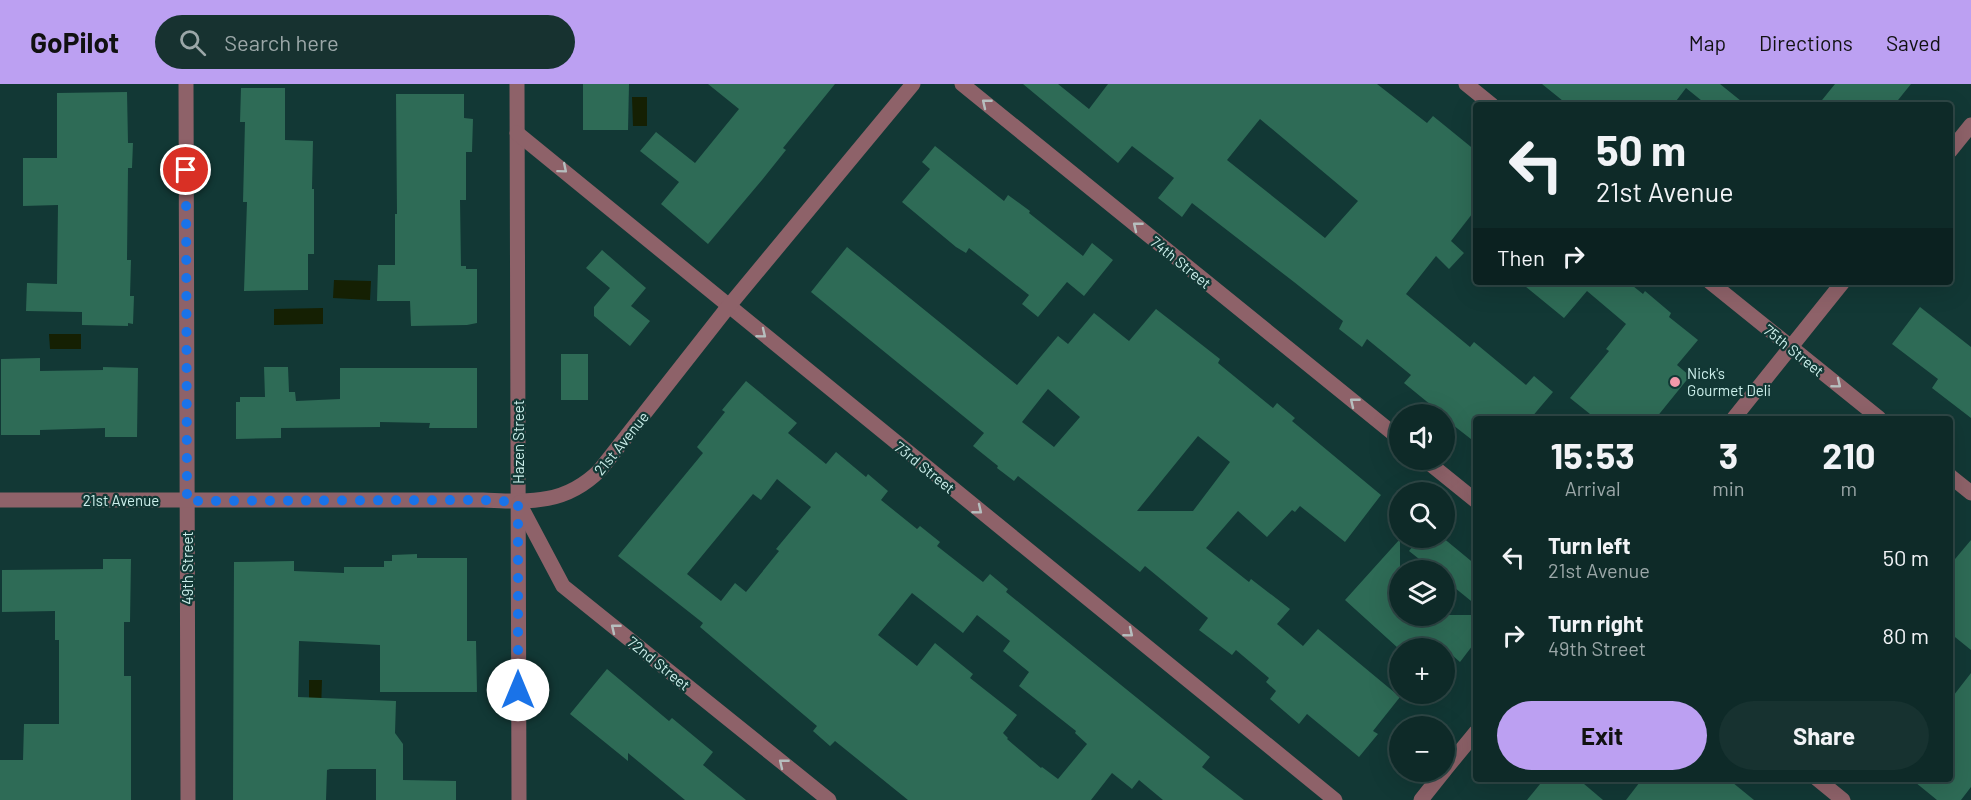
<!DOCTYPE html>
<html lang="en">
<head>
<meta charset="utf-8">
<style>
  body { margin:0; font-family:Barlow,sans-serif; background:#173230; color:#f1f3f6; height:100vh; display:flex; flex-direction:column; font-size:22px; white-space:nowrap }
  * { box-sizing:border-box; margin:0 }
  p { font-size:20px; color:#9ba7a8 }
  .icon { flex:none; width:33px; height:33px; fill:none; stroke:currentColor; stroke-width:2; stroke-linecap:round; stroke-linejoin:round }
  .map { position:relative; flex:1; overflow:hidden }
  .drawer { position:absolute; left:1473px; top:332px; width:480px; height:366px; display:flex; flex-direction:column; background:#0e2a28; border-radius:6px; box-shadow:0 6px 24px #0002,0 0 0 2px #2e4645 }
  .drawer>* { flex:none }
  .top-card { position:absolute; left:1473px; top:18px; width:480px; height:183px; border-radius:6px; box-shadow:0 6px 24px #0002,0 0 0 2px #2e4645; background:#0e2a28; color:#f1f3f6; overflow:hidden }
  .buttons { position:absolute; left:1389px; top:320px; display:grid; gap:12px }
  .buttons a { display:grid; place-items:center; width:66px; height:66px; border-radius:50%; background:#0e2a28; box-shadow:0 6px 24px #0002,0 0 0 2px #2e4645; font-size:30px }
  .pin { position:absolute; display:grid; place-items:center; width:51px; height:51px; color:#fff; margin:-26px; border:3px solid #fff; border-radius:50%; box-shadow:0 2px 6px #0007 }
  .me { position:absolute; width:66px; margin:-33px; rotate:0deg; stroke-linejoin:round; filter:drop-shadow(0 0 4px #0008) }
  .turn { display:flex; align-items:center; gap:21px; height:126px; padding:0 24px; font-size:27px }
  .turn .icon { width:78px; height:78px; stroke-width:2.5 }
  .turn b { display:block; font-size:42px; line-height:51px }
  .then { display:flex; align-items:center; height:57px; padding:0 24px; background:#0003; gap:12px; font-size:22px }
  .eta { display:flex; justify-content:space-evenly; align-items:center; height:102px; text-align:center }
  .eta b { font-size:36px; font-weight:700; line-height:42px }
  .button { display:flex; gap:12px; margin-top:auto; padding:12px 24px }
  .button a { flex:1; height:69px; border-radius:36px; background:#bca0f2; color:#111; font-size:24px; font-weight:700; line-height:69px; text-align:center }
  .button a+a { background:#173230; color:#f1f3f6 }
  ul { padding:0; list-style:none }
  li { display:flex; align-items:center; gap:18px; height:78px; padding:0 24px }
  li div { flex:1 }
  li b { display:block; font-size:22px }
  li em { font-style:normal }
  header { display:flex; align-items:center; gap:36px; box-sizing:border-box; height:84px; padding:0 30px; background:#bca0f2; color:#111 }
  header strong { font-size:28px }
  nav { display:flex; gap:33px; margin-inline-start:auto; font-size:21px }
  .search { width:420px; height:54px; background:#173230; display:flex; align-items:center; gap:15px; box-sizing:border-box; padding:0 21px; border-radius:33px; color:#9ba7a8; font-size:22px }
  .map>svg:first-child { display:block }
  .water { fill:#152003 }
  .building { fill:#2e6b56; fill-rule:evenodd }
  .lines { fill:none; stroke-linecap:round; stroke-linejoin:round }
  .minor { stroke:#8e6269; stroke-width:15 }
  .oneway { stroke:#b6bebe }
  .route { stroke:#1a73e8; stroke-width:10; stroke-dasharray:0 18 }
  .poi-dot { fill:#f39aaa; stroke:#123835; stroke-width:2 }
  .labels { text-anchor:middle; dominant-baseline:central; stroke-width:4.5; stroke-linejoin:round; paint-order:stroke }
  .street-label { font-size:15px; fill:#ccefeb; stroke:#123835 }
  .poi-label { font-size:15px; fill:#ccefeb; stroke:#123835; text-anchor:start }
</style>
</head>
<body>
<header>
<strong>GoPilot</strong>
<div class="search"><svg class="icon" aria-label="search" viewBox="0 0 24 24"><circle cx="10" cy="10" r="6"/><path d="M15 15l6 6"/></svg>Search here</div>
<nav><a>Map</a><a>Directions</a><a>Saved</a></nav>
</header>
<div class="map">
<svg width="1971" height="716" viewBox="0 0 1971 716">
  <rect width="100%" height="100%" fill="#123835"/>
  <g class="water">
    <polygon points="632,13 647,13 647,42 633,42"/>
    <polygon points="334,196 371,197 370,216 333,214"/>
    <polygon points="323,224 323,240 274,241 274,225"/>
    <polygon points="49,250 81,250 81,265 50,265"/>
    <polygon points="309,596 322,596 321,627 309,627"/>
  </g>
  <g class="building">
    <polygon points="583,0 629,0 628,46 583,46"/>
    <polygon points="708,0 835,0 783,64 786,66 762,96 708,160 661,120 679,98 640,67 656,48 695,79 739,25"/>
    <path d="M1023 0H1058L1089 25 1108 0H1377L1427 39 1433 32 1476 67V125L1451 157 1464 169 1449 185 1436 172 1406 210 1470 263 1474 258 1526 301 1534 292 1553 308 1531 334H1476V359L1444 334V330H1442L1404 299 1411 291 1367 255 1362 263 1339 245 1343 237 1294 198 1192 119 1182 133 1158 114 1174 94 1132 62 1118 79ZM1260 35 1358 117 1325 154 1227 76Z"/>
    <polygon points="1542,0 1720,0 1746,21 1707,21 1686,4 1673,21 1568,21"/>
    <polygon points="1835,0 1911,0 1894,21 1818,21"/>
    <polygon points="241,4 285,4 285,56 313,57 312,105 314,105 314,170 308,170 308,206 244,207 247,118 243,118 245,38 240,38"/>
    <polygon points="127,8 128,59 133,59 132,84 128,84 127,176 131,176 130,212 134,212 133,240 128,239 128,242 82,241 82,228 26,227 27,199 57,200 58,121 23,122 23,74 57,74 57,9"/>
    <polygon points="396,10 464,10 464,34 473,35 472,68 466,68 466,116 460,116 461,182 466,182 466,185 477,185 477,239 467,241 411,242 410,217 377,217 378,181 395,181 395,130 397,130"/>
    <polygon points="935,62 1004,117 1008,111 1030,127 1029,129 1083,172 1092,159 1113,176 1084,212 1067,198 1038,233 1022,220 1029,211 969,164 966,169 956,163 902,118 930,85 922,78"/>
    <path d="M847 163 1017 301 1058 252 1068 260 1094 229 1129 257 1156 225 1220 275 1218 279 1273 324 1277 319 1295 334 1292 337 1381 411 1345 458 1300 422 1295 428 1292 426 1267 453 1238 427 1206 464 1249 498 1251 495 1290 525 1277 540 1303 562 1318 545 1400 613 1373 647 1378 650 1359 673 1307 630 1299 640 1270 615 1276 607 1266 598 1269 594 1236 566 1232 571 1199 546 1208 534 1145 482 1140 488 1018 392 1014 397 997 384 998 382 973 362 984 349 811 208ZM1048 305 1080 333 1054 363 1022 338ZM1198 352 1230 378 1193 427H1137Z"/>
    <polygon points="602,166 646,204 631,222 650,237 630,262 594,232 594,223 610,204 586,184"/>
    <polygon points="1520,198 1628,198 1643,210 1645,207 1671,229 1669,233 1698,256 1677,281 1690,292 1656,334 1595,334 1570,314 1609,267 1606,265 1626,240 1587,207 1564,234"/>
    <polygon points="1920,223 1971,263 1971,334 1932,304 1938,295 1892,260"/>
    <rect x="561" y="270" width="27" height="46"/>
    <polygon points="40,274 40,287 103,286 103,283 138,284 137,353 105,353 105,344 40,346 40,351 1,351 1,275"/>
    <polygon points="264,283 288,283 289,308 295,308 296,317 340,315 340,284 477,284 477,344 429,344 430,339 380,338 380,343 281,344 281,354 236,355 236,318 240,318 240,313 265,313"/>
    <path d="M746 297 797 339 788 349 826 380 836 368 866 393 868 390 888 407 881 416 917 445 920 442 940 458 937 462 983 498 990 490 1008 505 1006 508 1210 673 1202 683 1244 716H1163L1139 696 1132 705 1112 689 1091 716H908L835 657 830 662 813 647 817 642 700 543 703 539 618 472 703 369 697 363 725 328 722 326ZM777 395 811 423 776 465 779 467 746 508 735 499 721 517 687 490 753 410 761 416ZM912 509 963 549 977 531 1010 557 1003 567 1029 588 1019 602 1076 647 1075 649 1087 660 1058 695 1042 683 1041 684 1007 655 1008 654 1003 649 1017 631 970 594 973 590 935 559 917 582 878 551Z"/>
    <polygon points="1420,453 1442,453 1476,481 1476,521 1444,495 1444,486 1433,486 1409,467"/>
    <polygon points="1400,455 1400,531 1476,531 1476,557 1460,578 1444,564 1398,564 1345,516"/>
    <polygon points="1971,456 1971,566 1950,549 1950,481"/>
    <polygon points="417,470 417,474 467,474 467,557 476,557 477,608 380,608 380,561 299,557 298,613 396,617 395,649 403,660 403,696 456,697 456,716 376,716 376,685 330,685 327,686 326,716 233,716 234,478 294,477 294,487 344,489 344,483 384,483 384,477 392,477 392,471"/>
    <polygon points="103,475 131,475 130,538 124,538 124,592 131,592 131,716 0,716 0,676 23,676 24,640 59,640 59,556 55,556 55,527 2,528 2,486 103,485"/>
    <polygon points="607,585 669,637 672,634 713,668 703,681 746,716 685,716 628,669 628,677 570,630"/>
    <polygon points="1971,589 1971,703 1961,716 1937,716 1910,694 1950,694 1950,616"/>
    <polygon points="1545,694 1577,694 1603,716 1527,716"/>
    <polygon points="1643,694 1727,694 1754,716 1626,716"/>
  </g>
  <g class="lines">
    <g class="minor">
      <polyline points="186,0 188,716"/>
      <polyline points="517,0 519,716"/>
      <polyline points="962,0 1400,355"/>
      <polyline points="1466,0 1492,21"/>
      <polyline points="517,49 1335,716"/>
      <polyline points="1950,67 1971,41"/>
      <polyline points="1710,198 1879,334"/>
      <polyline points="1734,334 1843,198"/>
      <polyline points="1424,375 1476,417"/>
      <polyline points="1950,392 1971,409"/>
      <path d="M0 416H483C529 418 565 421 600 386L728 223 913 0"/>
      <polyline points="519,419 563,502 829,716"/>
      <polyline points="1444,687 1476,648"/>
      <polyline points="1816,694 1843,716"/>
      <polyline points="1421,716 1444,687"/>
    </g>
  </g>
  <defs><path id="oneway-chevron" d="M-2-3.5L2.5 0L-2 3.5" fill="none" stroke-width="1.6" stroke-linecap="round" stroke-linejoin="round" transform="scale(1.5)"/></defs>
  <g class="oneway">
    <use href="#oneway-chevron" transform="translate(986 19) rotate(-141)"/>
    <use href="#oneway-chevron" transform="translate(563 85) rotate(40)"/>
    <use href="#oneway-chevron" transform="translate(1137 142) rotate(-141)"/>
    <use href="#oneway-chevron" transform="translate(762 250) rotate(39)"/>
    <use href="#oneway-chevron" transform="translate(1837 300) rotate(39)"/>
    <use href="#oneway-chevron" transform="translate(1354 318) rotate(-141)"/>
    <use href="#oneway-chevron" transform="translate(978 426) rotate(39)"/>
    <use href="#oneway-chevron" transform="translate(615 544) rotate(-141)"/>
    <use href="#oneway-chevron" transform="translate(1129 549) rotate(39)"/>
    <use href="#oneway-chevron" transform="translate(783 679) rotate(-141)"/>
  </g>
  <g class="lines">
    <polyline class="route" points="186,86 187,417 483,416 518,418 518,606"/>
  </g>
  <circle class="poi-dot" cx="1675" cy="298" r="6"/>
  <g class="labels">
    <g class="street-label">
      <text transform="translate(1181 178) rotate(39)">74th Street</text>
      <text transform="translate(1794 266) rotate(39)">75th Street</text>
      <text transform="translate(518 358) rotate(-90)">Hazen Street</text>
      <text transform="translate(621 359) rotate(-51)">21st Avenue</text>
      <text transform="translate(925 383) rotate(39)">73rd Street</text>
      <text x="121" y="416">21st Avenue</text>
      <text transform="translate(187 484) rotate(-90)">49th Street</text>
      <text transform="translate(659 579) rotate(39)">72nd Street</text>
    </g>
    <g class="poi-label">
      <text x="1687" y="289">Nick's<tspan x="1687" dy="17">Gourmet Deli</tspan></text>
    </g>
  </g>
</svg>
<div class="buttons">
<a><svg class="icon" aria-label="sound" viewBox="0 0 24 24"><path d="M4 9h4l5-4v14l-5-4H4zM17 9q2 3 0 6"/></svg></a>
<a><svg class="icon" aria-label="search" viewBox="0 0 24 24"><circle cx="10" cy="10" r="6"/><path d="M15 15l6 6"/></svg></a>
<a><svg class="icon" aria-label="layers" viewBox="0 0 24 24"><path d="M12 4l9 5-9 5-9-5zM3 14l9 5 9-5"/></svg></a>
<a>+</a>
<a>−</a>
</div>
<div class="pin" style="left:186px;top:86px;background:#d93025"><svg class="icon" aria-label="arrive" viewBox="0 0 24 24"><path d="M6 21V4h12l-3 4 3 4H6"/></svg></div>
<svg class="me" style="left:518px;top:606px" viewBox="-20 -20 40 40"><circle r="19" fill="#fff"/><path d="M0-13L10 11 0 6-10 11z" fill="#1a73e8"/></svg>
<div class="top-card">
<div class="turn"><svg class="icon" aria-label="left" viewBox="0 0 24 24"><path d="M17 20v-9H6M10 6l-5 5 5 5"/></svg><div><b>50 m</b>21st Avenue</div></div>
<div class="then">Then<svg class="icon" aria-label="right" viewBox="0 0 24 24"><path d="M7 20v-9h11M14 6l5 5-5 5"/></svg></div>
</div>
<section class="drawer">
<div class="eta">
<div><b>15:53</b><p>Arrival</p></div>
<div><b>3</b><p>min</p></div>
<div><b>210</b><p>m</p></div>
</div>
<ul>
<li><svg class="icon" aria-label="left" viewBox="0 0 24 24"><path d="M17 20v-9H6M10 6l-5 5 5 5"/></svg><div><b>Turn left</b><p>21st Avenue</p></div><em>50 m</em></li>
<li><svg class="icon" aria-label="right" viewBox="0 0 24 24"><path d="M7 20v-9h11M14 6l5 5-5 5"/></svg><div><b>Turn right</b><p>49th Street</p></div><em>80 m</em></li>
</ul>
<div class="button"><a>Exit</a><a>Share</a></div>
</section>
</div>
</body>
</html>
